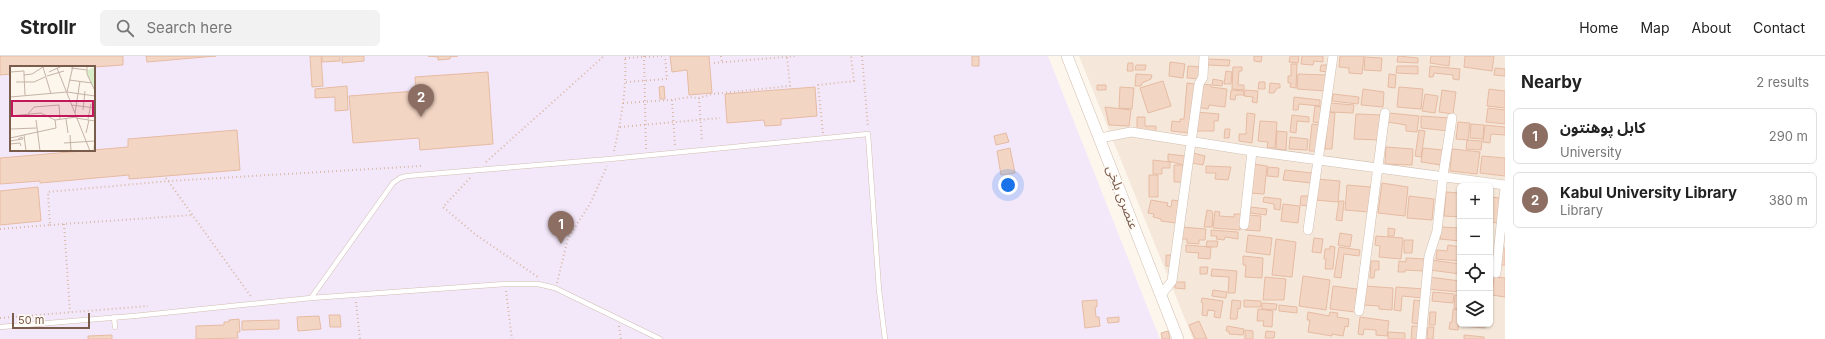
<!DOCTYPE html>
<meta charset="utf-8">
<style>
body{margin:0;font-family:Inter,"Noto Sans Arabic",sans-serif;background:#f2f2f2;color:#222}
.controls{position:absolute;right:12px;bottom:12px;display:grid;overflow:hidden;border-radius:6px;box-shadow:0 1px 3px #0004}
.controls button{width:36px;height:36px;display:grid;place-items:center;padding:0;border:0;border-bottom:1px solid #e0e0e0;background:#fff;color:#222;font:20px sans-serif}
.scale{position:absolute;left:12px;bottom:10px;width:78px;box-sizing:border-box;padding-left:4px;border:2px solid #7a5c4d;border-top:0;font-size:11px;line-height:14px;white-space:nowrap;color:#7a5c4d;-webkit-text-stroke:3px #fffaf3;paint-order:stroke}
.you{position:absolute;left:1008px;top:129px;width:14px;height:14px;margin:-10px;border:3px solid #fff;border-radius:50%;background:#1a73e8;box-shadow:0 0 0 6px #1a73e833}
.badge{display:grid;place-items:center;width:26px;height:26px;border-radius:50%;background:#e76f51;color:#fff;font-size:13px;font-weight:700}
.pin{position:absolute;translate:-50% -33px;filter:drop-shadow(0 1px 2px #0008)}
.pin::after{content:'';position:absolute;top:21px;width:14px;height:12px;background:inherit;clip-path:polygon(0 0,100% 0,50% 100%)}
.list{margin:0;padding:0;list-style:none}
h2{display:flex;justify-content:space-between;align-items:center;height:52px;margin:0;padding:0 16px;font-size:17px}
h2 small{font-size:13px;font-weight:400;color:#767676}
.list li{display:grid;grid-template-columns:26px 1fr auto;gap:12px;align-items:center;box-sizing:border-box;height:56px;margin:0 8px 8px;padding:0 8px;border:1px solid #e0e0e0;border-radius:6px}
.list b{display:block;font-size:15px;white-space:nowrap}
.list p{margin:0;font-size:13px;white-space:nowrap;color:#767676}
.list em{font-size:13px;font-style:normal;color:#767676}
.icon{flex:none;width:22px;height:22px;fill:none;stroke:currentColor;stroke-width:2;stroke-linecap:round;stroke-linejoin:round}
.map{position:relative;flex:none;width:1505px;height:283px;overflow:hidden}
header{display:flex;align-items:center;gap:24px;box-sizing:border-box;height:56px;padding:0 20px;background:#fff;border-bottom:1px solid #e0e0e0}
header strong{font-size:19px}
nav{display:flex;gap:22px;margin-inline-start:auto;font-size:14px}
.search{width:280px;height:36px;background:#f2f2f2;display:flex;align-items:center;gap:10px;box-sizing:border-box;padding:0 14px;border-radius:6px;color:#767676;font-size:15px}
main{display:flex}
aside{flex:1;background:#fff}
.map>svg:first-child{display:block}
.residential{fill:#f5e8da;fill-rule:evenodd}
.education{fill:#f3e8fa;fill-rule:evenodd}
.building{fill:#f3d5c3;stroke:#e6bba3}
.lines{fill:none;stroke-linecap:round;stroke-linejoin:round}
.service-casing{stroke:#d1beb0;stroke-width:5.5}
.minor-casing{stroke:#d1beb0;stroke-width:10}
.tertiary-casing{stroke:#d1beb0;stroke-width:12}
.path{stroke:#d9b8a5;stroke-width:2;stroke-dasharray:1 3;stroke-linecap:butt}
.service{stroke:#fff;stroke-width:4.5}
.minor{stroke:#fff;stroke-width:9}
.tertiary{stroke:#fff;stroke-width:11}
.labels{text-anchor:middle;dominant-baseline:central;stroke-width:3;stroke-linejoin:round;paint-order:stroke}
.street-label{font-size:13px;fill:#7a5c4d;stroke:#fffaf3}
.inset-road{fill:none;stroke:#c5b3a7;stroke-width:1}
.view{fill:#c2185b;fill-opacity:0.15;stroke:#c2185b;stroke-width:2}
.inset-edge{fill:none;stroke:#7a5c4d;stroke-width:2}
</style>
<header>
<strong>Strollr</strong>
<div class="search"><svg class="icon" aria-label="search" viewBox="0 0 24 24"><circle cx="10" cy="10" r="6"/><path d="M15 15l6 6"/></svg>Search here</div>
<nav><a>Home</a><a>Map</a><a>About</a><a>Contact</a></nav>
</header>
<main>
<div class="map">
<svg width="1505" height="283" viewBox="0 0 1505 283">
<rect width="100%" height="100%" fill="#fdf6ec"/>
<path class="residential" d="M1079,0H1505V283H1193ZM1460,130H1490V268H1460Z"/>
<path class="education" d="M0,0H1048L1160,283H0ZM11,11H94V94H11Z"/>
<path class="building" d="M0,0H123V9L94,11H11V18L0,19Z
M146,0H216L147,6Z
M310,0H321L323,30L312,31Z
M322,0H340V5L322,6Z
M342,0H364V5L342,7Z
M428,0H458L450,1V3L438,4V1Z
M670,0H709L712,37L689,39L687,14L672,16Z
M972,0H979V10H972Z
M1254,0H1262L1261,6L1254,5Z
M1290,0H1299L1298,7L1289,6Z
M1302,0H1323V6L1314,5L1313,9L1301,8Z
M1340,0H1364L1362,18L1349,17V12L1339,11Z
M1398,0L1418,2V7L1397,6Z
M1431,0H1450L1449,10L1430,7Z
M1465,0H1494L1492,15L1464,11Z
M1365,1L1382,2L1381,15L1364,14Z
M1207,3L1230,4L1229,10L1207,9Z
M1170,6L1185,8L1183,22L1169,20Z
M1128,7H1133V15H1127Z
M1291,8H1297L1296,32L1290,31L1291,27H1288V20H1291Z
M1136,9H1146L1145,14H1135Z
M1321,9H1327V16L1320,15Z
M1188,10L1201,11L1200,23L1187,22Z
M1397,10H1418V18L1396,17Z
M1430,10L1460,13L1459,24L1453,23V19L1434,17L1433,21H1429Z
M1233,11H1242V15H1239L1238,29H1244V34L1232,33Z
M1495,12L1505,13V20L1494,19Z
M1226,15L1232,16L1231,28H1224Z
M488,16L493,88L420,94L419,82L353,87L349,40L416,35L415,21Z
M1136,18L1152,19L1151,23L1142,27L1141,30H1135Z
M1298,18L1327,19L1326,35L1297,33Z
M1389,18L1396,19L1395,32L1388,31Z
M1213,23L1223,25L1222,30L1212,29Z
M1163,25L1171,50L1148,57L1140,32Z
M1259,26H1265V33H1258Z
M1187,27L1195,28L1190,77L1171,75L1172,65L1180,66V63H1184Z
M1270,27L1280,28V32H1277L1274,37H1269Z
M1201,28L1211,29V31L1227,33L1225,51L1209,49L1208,53L1197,51Z
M1097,29H1106V34H1097Z
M347,30L348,54L335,55V41L315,42V33Z
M664,30L665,43H660L659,31Z
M815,31L817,60L781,63V69L765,70L764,64L727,67L725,38Z
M1120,31L1134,32L1132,53L1119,52Z
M1399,31L1423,33L1421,53L1397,51Z
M1363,33L1384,36L1383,51L1361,49Z
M1489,33L1505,35V52L1487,50Z
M1231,34L1244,35V39H1236L1235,44L1230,43Z
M1245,34L1258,35L1257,47L1252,46L1253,41L1244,40Z
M1442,34L1456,36L1453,58L1439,56Z
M1333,38L1359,41L1358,48L1332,45Z
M1425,38L1438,40L1435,57L1422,55Z
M1294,41L1320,44V50L1299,48L1298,54H1293Z
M1330,47L1354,49L1353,57L1330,56Z
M1315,50L1322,51L1320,67L1313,66Z
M1105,51L1131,54L1129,70L1109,69Z
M1488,52L1505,54V68L1486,66Z
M1196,56L1219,58L1218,65H1214V75H1195Z
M1328,56L1335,57L1332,93H1325Z
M1247,57L1255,58L1252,87L1239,85V78H1246Z
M1389,57L1419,60L1417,76L1406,75V69L1388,66Z
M1356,58L1381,59L1379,84L1354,83Z
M1292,59L1309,61V66L1297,65L1296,77L1290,76Z
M1421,60L1450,62L1449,75L1421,72Z
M1137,61H1145V70H1156V76L1137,75Z
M1260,65L1277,66L1275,92H1267L1268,86L1258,85Z
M1458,66L1470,67L1468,84L1456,83Z
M1312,68L1319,69L1316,95H1309Z
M1471,68L1484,69L1483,83L1470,82Z
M1485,69L1505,71V79L1491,78L1490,87L1483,86Z
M1225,73H1230L1229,82H1224Z
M237,74L240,114L129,123V119L40,127V125L0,128V102L128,91V83Z
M1419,74L1425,75L1421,101L1415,100Z
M1277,75L1287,76L1286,94L1276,93Z
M1006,77L1009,86L996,89L994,80Z
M1290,81L1308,83L1307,94L1289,93Z
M1467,84L1482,85L1481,94L1466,93Z
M1386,91L1413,93L1412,109L1385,108Z
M1010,92L1015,117L1001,119L997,95Z
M1423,92L1443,94L1441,109L1421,106Z
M1452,93L1480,96L1477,118L1450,115Z
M1193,97L1205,100L1203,109L1192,107Z
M1168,98L1185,100L1184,109L1168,105Z
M1482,100L1505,102V120L1480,117Z
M1153,104L1170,106V112H1162V118H1153Z
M1253,108L1267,110L1264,138L1250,137Z
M1174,109H1183V126H1174Z
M1206,110L1231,111L1228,124L1215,123L1216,117H1206Z
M1268,111L1279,112L1278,121L1267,120Z
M1285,114L1312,117L1311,127L1283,124Z
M1149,119H1158V141H1149Z
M1317,123L1340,125L1338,146L1315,144Z
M1382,127L1408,131L1405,160L1378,157Z
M1347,129L1371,131L1369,156L1345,154Z
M38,131L41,165L0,169V135Z
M1446,136L1460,137V161L1444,160Z
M1301,140H1309L1308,150L1300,149Z
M1409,140L1434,143L1432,164L1407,162Z
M1264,141L1281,143L1280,154L1274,153V148L1263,146Z
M1490,141L1501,142L1499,167L1490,166Z
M1151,144L1168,147L1167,150L1171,151L1172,144L1180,145L1176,167L1161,165V163L1153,161L1154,158L1148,157Z
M1339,145H1344L1342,165L1336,164Z
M1283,148L1300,150L1298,167L1281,165Z
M1251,151L1267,153L1266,159L1250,157Z
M1207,154L1212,155L1213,158L1212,171H1204Z
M1215,155L1220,156L1219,160L1234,161V158H1241L1240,174L1213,172Z
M1247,159L1261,160L1260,175L1245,174Z
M1181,171L1206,173L1205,184H1199V188L1187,187V183H1180Z
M1441,171L1460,172V185L1440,183Z
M1388,172L1395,173L1394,180H1388Z
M1211,174L1238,176V183L1225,181L1224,184L1216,183L1217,180H1211Z
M1340,177L1352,179L1350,191L1338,189Z
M1248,179L1272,182L1270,199L1246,196Z
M1376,180L1403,182L1401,203L1379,201L1380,190L1375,189Z
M1314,182L1323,183L1321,197L1312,196Z
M1276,183L1296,186L1292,221L1272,219Z
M1404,184H1413L1412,197H1404Z
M1207,185H1218L1217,191H1206Z
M1186,189L1211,191L1210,203L1198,202L1199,197L1186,196Z
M1448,189L1460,191V205L1436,203L1437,194L1447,195Z
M1330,190L1335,191L1333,213H1325L1326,203H1324L1325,193H1330Z
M1339,191L1360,194L1359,200L1344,198L1341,222L1334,221Z
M1502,192H1505V209H1500Z
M1166,199H1171L1172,210H1166Z
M1243,200L1263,202L1262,222L1245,221L1246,209H1243Z
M1406,202L1425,203L1424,215L1405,214V216H1398L1399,205L1406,206Z
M1432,204L1460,208V218L1430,214Z
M1371,205H1379V214H1375L1374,222H1370Z
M1200,211H1208L1207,218H1200Z
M1212,213L1237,215L1235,237H1228L1229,221L1211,220Z
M1303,220L1330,224L1326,254L1299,250Z
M1265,221L1286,223L1284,244H1263Z
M1429,221L1460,225L1459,236L1427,233Z
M1494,221L1505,222V241L1492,239Z
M1175,226H1185V233L1175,232Z
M1333,230L1357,233L1355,256L1330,253Z
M1365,230L1393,232L1392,254L1379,253V250L1364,249Z
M1396,231L1425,233L1424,242L1402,240L1401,255L1394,254Z
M1213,234L1227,236L1226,242L1212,240Z
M1433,236L1454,238L1453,247L1432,245Z
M1455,239H1460V253L1454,252Z
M1202,242L1223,245L1220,262L1214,261L1215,255L1208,254L1207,260L1202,259L1203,247L1201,246Z
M1097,244V251H1095L1096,261H1099L1100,270L1085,272L1082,245Z
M1232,244L1241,245L1240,253L1238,252L1237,263H1230Z
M1244,244L1261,245V251H1244Z
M1414,244L1423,245L1422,268L1412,267Z
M1262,247L1277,248L1276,254L1262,253Z
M1279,249L1297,251V257L1279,255Z
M1258,253L1273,255L1272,271L1263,270L1264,265H1257Z
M1453,253L1460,254L1458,274L1449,273L1450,266H1452Z
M1308,256L1329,260L1330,256L1338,257L1337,261L1349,263L1348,271L1345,270L1343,280L1332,278V280L1308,276L1310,264H1307Z
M1430,256H1436L1435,269H1429Z
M329,259H340L341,271H330Z
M319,260L321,273L298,275L297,261Z
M1119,261V266L1108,267L1107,262Z
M1360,261L1389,265L1387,280L1376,279V274L1364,273L1363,279L1358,278Z
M239,263L240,276H237L238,282L196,283V270L224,269V266H229V264Z
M279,264V273L242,274V265Z
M1199,265L1207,283H1195L1189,269Z
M1461,268H1485V272L1461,270Z
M1227,270L1244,273L1243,279L1229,278V275H1226Z
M1412,270H1420L1419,283H1411Z
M1428,271H1434L1433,283H1427Z
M1245,274L1253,275V283H1245Z
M1168,275L1170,283H1162L1161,277Z
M1266,275L1275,276L1274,282H1265Z
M1388,276L1405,277V283H1388Z
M112,279V283H88V280Z
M1464,279L1484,281V283H1464Z"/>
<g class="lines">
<defs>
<path id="service" d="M311,242L393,127L400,122L407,120L610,103L868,78L879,234L885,283
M114,261L115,271
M0,271L134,260L311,242L505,228H538L555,232L660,283"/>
<path id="minor" d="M1100,82L1131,76L1252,95L1505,129
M1244,169L1252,95
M1308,174L1333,0
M1496,217L1505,132
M1161,239L1172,225L1199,28L1203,21L1204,0
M1359,255L1385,57
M1421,283L1429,200L1437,175L1443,119L1452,62"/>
<path id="tertiary" d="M1067,0L1178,283"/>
</defs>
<use href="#service" class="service-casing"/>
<use href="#minor" class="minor-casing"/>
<use href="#tertiary" class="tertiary-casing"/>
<path class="path" d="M644,0L646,93
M721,0L722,6
M862,0L868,71
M625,2L662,0
M714,7L796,0
M626,26L667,23L665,0
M699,42L702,86
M672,44L675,90
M623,47L672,44L689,41L699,42L712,38L790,30L787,0
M620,71L720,62
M823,77L818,29L854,25L851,0
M614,95C621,64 627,32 625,0
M486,106L604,0
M166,122L252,242
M470,122L443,151L476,179L538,221
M64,168L70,256
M50,169L192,159
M0,173L50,169L48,136L169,125L421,110
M557,227L568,182L590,148L607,110
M506,235L512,283
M356,246L360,283
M0,262L148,250
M619,270L621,283"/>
<use href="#service" class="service"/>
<use href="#minor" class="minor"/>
<use href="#tertiary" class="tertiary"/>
</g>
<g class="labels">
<g class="street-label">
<text transform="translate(1123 141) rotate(69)">عنصری بلخی</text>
</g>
</g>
<g transform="translate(10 10)">
<rect width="85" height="85" fill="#fdf6ec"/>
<path d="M85,1V25L76,5Z" fill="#d8ecc9"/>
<path class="inset-road" d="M77,0V8L85,25M33,1L41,28M47,2L80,85M61,2L77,4M0,6L14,5V9L22,8L33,1M39,6L52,0M14,9L15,29M37,10L54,5M59,14L82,17M6,16H24L35,11M57,26L63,0M0,31L57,26L85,30M61,39L85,42M73,44L75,25M65,47L70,15M18,48L24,41L49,39L50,53M0,50L31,47L45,54L66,51M66,52L85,55M56,53L58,67M78,53L81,38M26,54L30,85M0,63L27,62M76,67L79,54M14,69L16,85M60,69L61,85M0,72L46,62L45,54M0,75L13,73L12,71L8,73M54,77L85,75M0,78L10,77L11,80M84,85L85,69"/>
<path class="view" d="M2,35H83V50H2Z"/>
<rect width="85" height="85" class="inset-edge"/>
</g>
</svg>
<div class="controls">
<button>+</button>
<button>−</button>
<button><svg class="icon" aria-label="locate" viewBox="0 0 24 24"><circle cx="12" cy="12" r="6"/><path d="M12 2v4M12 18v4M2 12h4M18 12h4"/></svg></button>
<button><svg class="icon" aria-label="layers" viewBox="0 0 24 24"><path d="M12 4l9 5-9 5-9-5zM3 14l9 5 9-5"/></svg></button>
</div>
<div class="scale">50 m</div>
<div class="you"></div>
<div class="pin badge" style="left:561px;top:188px;background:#8d6e63">1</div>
<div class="pin badge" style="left:421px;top:61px;background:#8d6e63">2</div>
</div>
<aside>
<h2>Nearby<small>2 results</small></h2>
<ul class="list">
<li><span class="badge" style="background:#8d6e63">1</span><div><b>کابل پوهنتون</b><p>University</p></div><em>290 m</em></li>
<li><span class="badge" style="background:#8d6e63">2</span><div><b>Kabul University Library</b><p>Library</p></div><em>380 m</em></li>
</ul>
</aside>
</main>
